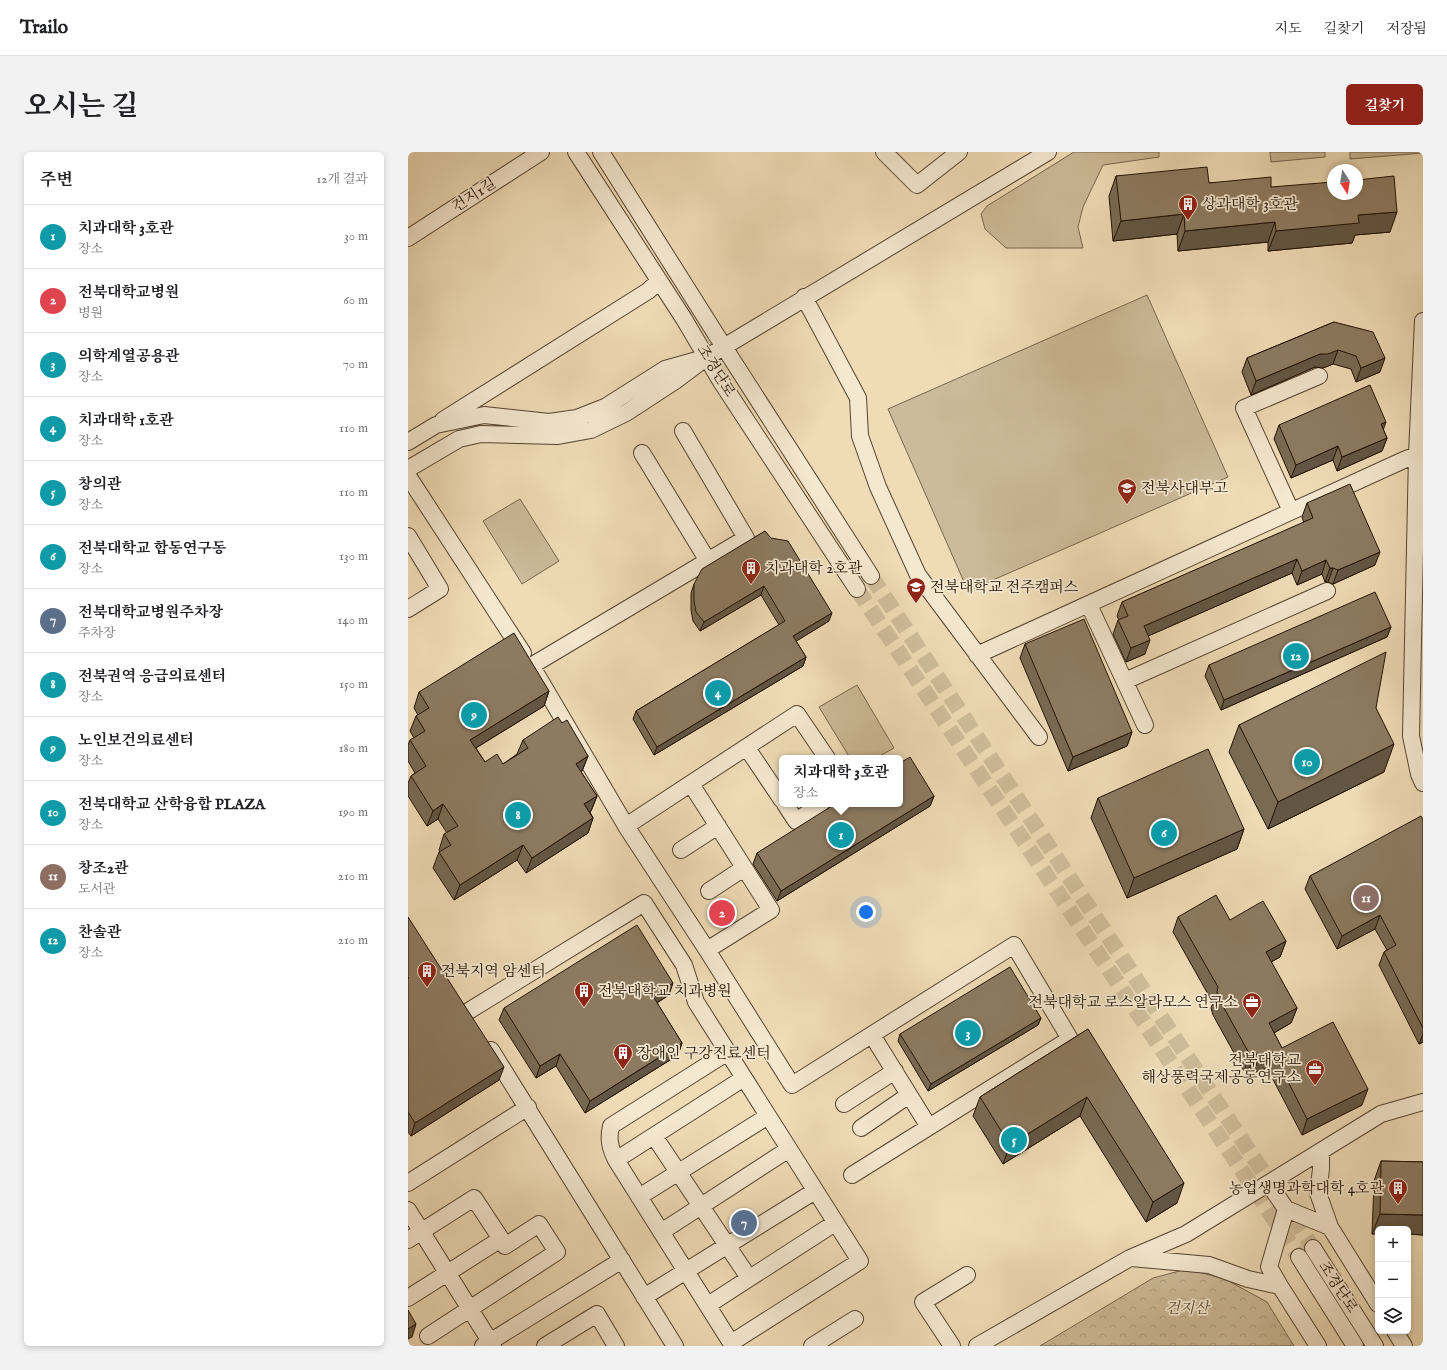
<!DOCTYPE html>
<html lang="ko">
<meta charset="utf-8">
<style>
body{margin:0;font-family:"IM FELL English","Noto Serif KR",serif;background:#f2f2f2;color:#202124}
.controls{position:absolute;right:12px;bottom:12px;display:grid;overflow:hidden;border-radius:6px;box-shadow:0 2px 6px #0003}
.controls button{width:36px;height:36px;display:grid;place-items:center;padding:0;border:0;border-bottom:1px solid #e0e0e0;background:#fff;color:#202124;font:20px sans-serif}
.compass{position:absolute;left:919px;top:12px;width:36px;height:36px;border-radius:50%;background:#fff;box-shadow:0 2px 6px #0003;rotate:168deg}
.you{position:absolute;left:458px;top:760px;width:14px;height:14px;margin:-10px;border:3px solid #fff;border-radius:50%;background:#1a73e8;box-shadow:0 0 0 6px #1a73e833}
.badge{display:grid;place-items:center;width:26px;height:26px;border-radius:50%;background:#8f2418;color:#fff;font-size:13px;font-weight:700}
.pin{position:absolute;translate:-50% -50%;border:2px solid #fff;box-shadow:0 1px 4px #0006}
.popup{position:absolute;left:371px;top:603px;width:124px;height:52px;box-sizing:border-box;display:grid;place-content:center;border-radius:6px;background:#fff;filter:drop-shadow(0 1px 3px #0005);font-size:13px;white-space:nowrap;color:#757577}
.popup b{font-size:15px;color:#202124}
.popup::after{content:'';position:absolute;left:50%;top:100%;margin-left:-8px;border:8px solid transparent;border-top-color:#fff}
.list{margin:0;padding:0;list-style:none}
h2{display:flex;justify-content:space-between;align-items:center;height:52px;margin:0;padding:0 16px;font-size:17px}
h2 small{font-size:13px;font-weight:400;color:#757577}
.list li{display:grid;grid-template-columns:26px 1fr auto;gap:12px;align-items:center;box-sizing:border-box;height:64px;padding:0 16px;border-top:1px solid #e0e0e0}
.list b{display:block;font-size:15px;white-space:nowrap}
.list p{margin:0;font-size:13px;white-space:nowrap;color:#757577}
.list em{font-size:13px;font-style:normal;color:#757577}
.icon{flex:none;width:22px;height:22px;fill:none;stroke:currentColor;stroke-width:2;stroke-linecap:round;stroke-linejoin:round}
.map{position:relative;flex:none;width:1015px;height:1194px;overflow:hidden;border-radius:6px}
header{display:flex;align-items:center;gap:24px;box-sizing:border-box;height:56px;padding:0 20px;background:#fff;border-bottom:1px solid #e0e0e0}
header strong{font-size:19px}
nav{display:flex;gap:22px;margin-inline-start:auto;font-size:14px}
.intro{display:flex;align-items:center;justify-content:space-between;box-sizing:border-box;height:96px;padding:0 24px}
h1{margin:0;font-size:28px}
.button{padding:10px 18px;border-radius:6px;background:#8f2418;color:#fff;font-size:14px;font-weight:700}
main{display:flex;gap:24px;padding:0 24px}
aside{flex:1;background:#fff;border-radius:6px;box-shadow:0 2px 6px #0003}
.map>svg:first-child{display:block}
.forest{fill:url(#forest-crowns);stroke:#77664e}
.park{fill:#ccba98;stroke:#77664e}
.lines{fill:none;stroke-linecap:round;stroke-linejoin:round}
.minor-tunnel{stroke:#d0be9c;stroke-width:16;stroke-dasharray:16 8;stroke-linecap:butt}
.minor-casing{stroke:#554430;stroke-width:18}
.minor{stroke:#f5e8d0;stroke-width:16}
.wall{fill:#796a53;stroke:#221203}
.shaded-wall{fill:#635644;stroke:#221203}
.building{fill:#8d7b61;stroke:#221203}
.labels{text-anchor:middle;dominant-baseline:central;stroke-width:3.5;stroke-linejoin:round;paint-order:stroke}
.street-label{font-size:15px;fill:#221203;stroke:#f5e8d0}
.poi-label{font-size:15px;fill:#221203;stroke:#f5e8d0;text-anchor:start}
.park-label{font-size:15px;font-style:italic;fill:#5e4d37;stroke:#f5e8d0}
</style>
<header>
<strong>Trailo</strong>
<nav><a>지도</a><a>길찾기</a><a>저장됨</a></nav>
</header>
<div class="intro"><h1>오시는 길</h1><a class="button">길찾기</a></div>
<main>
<aside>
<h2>주변<small>12개 결과</small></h2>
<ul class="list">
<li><span class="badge" style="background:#0f9aa8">1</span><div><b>치과대학 3호관</b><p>장소</p></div><em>30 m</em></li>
<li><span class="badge" style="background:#e0444e">2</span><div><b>전북대학교병원</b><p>병원</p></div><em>60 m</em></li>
<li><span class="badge" style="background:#0f9aa8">3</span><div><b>의학계열공용관</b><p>장소</p></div><em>70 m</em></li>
<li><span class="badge" style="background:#0f9aa8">4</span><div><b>치과대학 1호관</b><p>장소</p></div><em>110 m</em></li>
<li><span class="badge" style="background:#0f9aa8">5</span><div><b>창의관</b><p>장소</p></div><em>110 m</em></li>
<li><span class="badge" style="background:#0f9aa8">6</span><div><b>전북대학교 합동연구동</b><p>장소</p></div><em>130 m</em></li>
<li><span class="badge" style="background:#5c6f8a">7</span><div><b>전북대학교병원주차장</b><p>주차장</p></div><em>140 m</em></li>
<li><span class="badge" style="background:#0f9aa8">8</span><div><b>전북권역 응급의료센터</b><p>장소</p></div><em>150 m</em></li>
<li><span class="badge" style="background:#0f9aa8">9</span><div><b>노인보건의료센터</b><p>장소</p></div><em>180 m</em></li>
<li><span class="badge" style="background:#0f9aa8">10</span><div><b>전북대학교 산학융합 PLAZA</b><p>장소</p></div><em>190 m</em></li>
<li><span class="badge" style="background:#8d6e63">11</span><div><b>창조2관</b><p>도서관</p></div><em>210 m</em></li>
<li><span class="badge" style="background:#0f9aa8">12</span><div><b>찬솔관</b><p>장소</p></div><em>210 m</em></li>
</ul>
</aside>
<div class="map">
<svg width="1015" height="1194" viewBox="0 0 1015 1194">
<defs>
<pattern id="forest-crowns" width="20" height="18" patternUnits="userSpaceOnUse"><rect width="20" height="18" fill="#ccba98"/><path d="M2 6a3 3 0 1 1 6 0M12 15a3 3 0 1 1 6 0" fill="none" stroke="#af9f81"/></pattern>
</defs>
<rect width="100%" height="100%" fill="#efdcb7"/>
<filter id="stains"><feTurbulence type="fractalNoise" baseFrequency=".005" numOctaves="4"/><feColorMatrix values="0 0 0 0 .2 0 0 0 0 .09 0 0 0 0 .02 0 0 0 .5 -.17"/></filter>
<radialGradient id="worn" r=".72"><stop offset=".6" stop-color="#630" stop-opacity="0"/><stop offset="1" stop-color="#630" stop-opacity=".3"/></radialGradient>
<path class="forest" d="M779,1117L817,1127L859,1150L886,1194H632L745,1126Z"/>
<path class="park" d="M666,0H751V5L695,13L675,55L670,75L675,96H598L577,77L573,62L579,54Z
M862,0H917V5L863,10Z
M942,0H1015V1L942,7Z
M739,143L820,325L560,439L480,257Z
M112,347L151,409L114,432L75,369Z
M449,533L486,596L468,606H442L411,555Z"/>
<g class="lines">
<path class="minor-tunnel" d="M463,424L905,1096
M449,437L891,1105"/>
<defs>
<path id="minor" d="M168,0L276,167L312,228L449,437
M193,0L316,195L463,424
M476,0L509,33L551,0
M0,86L133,0
M396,145L450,246L452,284L470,335L510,423L631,585
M1015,169L1009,302L1003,584L1011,622L1015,631
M35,268L240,139L251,129
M0,290L28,273L76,263L141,270L169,266L197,255L257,217L289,208
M234,301L300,409
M0,317L51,287L73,282L150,284L183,278L218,261L267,229L299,205L640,0
M0,324L115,501
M883,359L836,256L911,224
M0,384L32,437L0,457
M681,453L737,573
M569,503L998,307L1015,301
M123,514L338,386L275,279
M129,523L218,674L299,798L384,933L606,793L662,887L444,1023
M717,529L919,439
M339,596L374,648
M283,632L363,758L299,798
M377,652L388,669L413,652
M218,674L389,562L419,606
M273,698L310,674
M301,739L336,716
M59,860L236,751L276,813L288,850L452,1109L323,1191
M464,883L521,975
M83,898L267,1194
M436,952L487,919
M453,976L501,943
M246,984L341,1126
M913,999V1017L910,1041L922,1075L970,1152
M208,1008C202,996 200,987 203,974L320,900
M0,1031L120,955
M861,1032L878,1057
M231,1045L360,964
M878,1057L861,1115L872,1134L910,1194
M878,1057L922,1075
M0,1058L85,1194
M253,1080L381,997
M0,1088L66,1046L93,1087L0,1146
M905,1096L967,1194
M891,1105L947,1194
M723,1106L801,1113L840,1127L872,1134
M236,1145L407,1039
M300,1153L427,1071
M987,1179L996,1194
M20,1184L149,1100L131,1072L97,1094L93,1087
M75,1194L214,1108
M137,1194L189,1162L208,1194
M325,1194L208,1008L336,926
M404,1194L447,1167
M544,1194L515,1150L559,1123
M569,1194L722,1106L778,1082L973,962L1015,950"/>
</defs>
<use href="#minor" class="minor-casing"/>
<use href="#minor" class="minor"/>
</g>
<path class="wall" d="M708,24L863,35L982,80L947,83L944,91L860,99V90L770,99L769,82L705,89L701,44Z
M926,170L972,220L948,230L943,217L925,212L915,216L907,215L843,243L834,220L839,206Z
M871,273L975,277L979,286L974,299L929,319L925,308L883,326L866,287Z
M899,351L967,413L925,432L920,430H917L914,422L889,433L884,421L740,484L737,502L718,510L705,482L710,468H711L709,464L714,450L896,371L894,365Z
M357,379L421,469L388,489L398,505L395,514L246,603L225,567L228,559L371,473L353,443L292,479L285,469L283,458V441L286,432Z
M983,475L979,485L813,558L797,524L801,513Z
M617,492L724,580L719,594L660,619L612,506Z
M141,539L136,554L68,596L77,610L95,612L109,602L115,588L154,571L180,604L174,619L173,620L189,644L183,659L182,660L185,666L180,681L118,721L109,708L46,748L25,716L31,700H32L31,698L36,682L39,681L30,667L19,674L0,644V631L3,624L7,621L0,609V593L2,588L6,586L2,579L8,564L10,563L6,556L11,540Z
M968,556L976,620L860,677L821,600L831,573Z
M526,644L522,654L369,749L345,712L349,701Z
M690,646L836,677L829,697L719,746L683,666Z
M1015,668V890L1011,892L971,813L976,800L979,798L967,777L929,797L897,737L902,724Z
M0,765L91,928L3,984L0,980Z
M770,765L822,768L878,789L872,805L863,810L889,856L883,871L866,881L874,896L954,953L894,983L859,916L845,921L842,915L836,919L805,863L803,856L805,851L765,780Z
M261,843L249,851L274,891L270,903L177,961L148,914L128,926L91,868L96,856Z
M633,866L630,873L520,939L490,889L492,882Z
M680,877L769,1051L738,1070L672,964L595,1012L565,964L572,945Z
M973,1009L1015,1010V1083L1000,1082V1077L964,1082L966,1029Z"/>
<path class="shaded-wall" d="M989,60L982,80L947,83L944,91L860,99L868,79L950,63Z
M776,62L769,82L705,89L713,69Z
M867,70L860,90L770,99L777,79Z
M930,198L925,212L915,216L907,215L843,243L848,229L912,202Z
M977,206L972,220L948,230L953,216Z
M978,270L973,284V272Z
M979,286L974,299L929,319L934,305Z
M930,294L925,308L883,326L888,313Z
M972,400L967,413L925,432L930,418Z
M889,407L884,421L731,488L736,474Z
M918,408L914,422L889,433L894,419Z
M922,416H925L920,430H917Z
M356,434L353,443L292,479L296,470Z
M424,461L421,469L382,493L385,484Z
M983,475L979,485L813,558L816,548Z
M742,488L737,502L718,510L723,496Z
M398,505L395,514L246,603L249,595Z
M141,539L136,554L56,603L62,588Z
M724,580L719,594L660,619L665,605Z
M986,592L976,620L860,677L870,650Z
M180,604L174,619L162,627L168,612Z
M189,644L183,659L171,667L176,652Z
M526,644L522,654L369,749L373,739Z
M35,652L30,667L19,674L25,659Z
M185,666L180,681L118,721L124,706Z
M836,677L829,697L719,746L726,726Z
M115,693L109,708L46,748L52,733Z
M972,763L967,777L929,797L934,784Z
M878,789L872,805L852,816L858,800Z
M265,831L261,843L240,856L245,844Z
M889,856L883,871L855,887L861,871Z
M633,866L630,873L520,939L523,932Z
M1015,882V890L1011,892Z
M274,891L270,903L177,961L182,949Z
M847,900L842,915L836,919L842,903Z
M865,900L859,916L845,921L851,906Z
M152,902L148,914L128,926L132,914Z
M96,915L91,928L3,984L7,971Z
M960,937L954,953L894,983L899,967Z
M679,945L672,964L595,1012L602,993Z
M776,1031L769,1051L738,1070L745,1050Z
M972,1062L1015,1063V1083L1000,1082V1077H970V1082H964Z
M8,1172L4,1185L0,1187V1177Z"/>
<path class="building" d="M799,15L801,31L863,25V35L925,30V42H949V28L986,24L989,60L950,63L951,71L868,79L867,70L777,79L776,62L713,69L708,24Z
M926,170L965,180L977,206L953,216L948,204L930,198L920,202H912L848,229L839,206Z
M962,233L978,270L973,272L979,286L934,305L930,294L888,313L871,273Z
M942,332L972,400L930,418L925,416H922L918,408L894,419L889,407L736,474L742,488L723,496L710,468L720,464L714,450L905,366L899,351Z
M357,379L363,386L380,389L424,461L385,484L398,505L249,595L228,559L377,469L356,434L296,470L288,460L286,449V432L294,417Z
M967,440L983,475L816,548L801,513Z
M676,467L724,580L665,605L617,492Z
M106,481L141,539L62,588L77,610L89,602L95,612L120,596L115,588L150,565L154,571L159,568L180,604L168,612L189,644L176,652L185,666L124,706L115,693L52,733L31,700L43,693L36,682L50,674L35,652L25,659L3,624L18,614L2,588L17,579L8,564L21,556L11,540Z
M978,500L968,556L986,592L870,650L831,573Z
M800,597L836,677L726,726L690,646Z
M502,605L526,644L373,739L349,701L427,652H492V611Z
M1013,664L1015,668V876L976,800L988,793L972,763L934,784L902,724Z
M808,743L822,768L855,749L878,789L858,800L889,856L861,871L874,896L925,870L960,937L899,967L865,900L851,906L847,900L842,903L811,847L809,840L810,835L770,765Z
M0,765L96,915L7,971L0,960V826H1L0,825Z
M229,773L265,831L245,844L274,891L182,949L152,902L132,914L96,856Z
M602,815L633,866L523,932L492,882Z
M680,877L776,1031L745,1050L679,945L602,993L572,945Z
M973,1009L1015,1010V1063L972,1062Z
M0,1158L8,1172L0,1177Z"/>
<defs>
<symbol id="building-pin" viewBox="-11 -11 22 30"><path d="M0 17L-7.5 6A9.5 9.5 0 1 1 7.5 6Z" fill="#8f2418" stroke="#f5e8d0"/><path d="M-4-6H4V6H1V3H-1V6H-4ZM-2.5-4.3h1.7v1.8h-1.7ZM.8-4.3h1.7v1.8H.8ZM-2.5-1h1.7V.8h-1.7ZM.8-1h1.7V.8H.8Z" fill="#fff"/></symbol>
<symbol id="school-pin" viewBox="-11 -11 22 30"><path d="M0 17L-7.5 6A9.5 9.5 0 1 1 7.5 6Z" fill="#8f2418" stroke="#f5e8d0"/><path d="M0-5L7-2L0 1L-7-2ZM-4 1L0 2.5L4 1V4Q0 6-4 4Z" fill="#fff"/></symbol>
<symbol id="university-pin" viewBox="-11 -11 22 30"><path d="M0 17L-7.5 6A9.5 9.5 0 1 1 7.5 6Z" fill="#8f2418" stroke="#f5e8d0"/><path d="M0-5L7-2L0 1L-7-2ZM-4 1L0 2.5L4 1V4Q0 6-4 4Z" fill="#fff"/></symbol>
<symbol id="office-pin" viewBox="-11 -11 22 30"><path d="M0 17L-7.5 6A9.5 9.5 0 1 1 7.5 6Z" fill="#8f2418" stroke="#f5e8d0"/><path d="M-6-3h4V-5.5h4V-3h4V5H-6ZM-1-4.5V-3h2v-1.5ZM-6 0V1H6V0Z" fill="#fff"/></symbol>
</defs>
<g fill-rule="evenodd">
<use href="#building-pin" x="769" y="41" width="22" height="30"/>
<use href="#school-pin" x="708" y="325" width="22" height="30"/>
<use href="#building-pin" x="332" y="405" width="22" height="30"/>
<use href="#university-pin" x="497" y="424" width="22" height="30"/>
<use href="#building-pin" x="8" y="808" width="22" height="30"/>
<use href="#building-pin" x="165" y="828" width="22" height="30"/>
<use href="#office-pin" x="833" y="839" width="22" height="30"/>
<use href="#building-pin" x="204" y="890" width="22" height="30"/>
<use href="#office-pin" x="896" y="906" width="22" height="30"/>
<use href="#building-pin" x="979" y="1025" width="22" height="30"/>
</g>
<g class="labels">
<g class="street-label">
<text transform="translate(66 43) rotate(-33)">건지1길</text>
<text transform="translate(308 219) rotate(58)">조경단로</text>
<text transform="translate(930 1135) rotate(57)">조경단로</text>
</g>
<g class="poi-label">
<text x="794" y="52">상과대학 3호관</text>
<text x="733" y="336">전북사대부고</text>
<text x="357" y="416">치과대학 2호관</text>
<text x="522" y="435">전북대학교 전주캠퍼스</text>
<text x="33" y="819">전북지역 암센터</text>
<text x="190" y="839">전북대학교 치과병원</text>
<text x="830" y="850" text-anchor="end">전북대학교 로스알라모스 연구소</text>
<text x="229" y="901">장애인 구강진료센터</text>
<text x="893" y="908" text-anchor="end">전북대학교<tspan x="893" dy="17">해상풍력국제공동연구소</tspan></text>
<text x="976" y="1036" text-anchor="end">농업생명과학대학 4호관</text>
</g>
<g class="park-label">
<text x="779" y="1156">건지산</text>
</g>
</g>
<rect width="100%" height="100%" filter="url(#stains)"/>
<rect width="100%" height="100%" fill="url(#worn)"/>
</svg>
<div class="controls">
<button>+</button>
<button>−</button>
<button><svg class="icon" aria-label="layers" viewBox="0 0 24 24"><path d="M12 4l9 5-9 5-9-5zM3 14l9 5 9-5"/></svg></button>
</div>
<svg class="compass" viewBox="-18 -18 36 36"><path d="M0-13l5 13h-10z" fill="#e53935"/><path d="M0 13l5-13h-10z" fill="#757577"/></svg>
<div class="you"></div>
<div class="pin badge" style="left:433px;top:683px;background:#0f9aa8">1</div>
<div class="popup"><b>치과대학 3호관</b>장소</div>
<div class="pin badge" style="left:314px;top:761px;background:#e0444e">2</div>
<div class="pin badge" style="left:560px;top:881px;background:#0f9aa8">3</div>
<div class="pin badge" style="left:310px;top:541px;background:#0f9aa8">4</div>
<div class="pin badge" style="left:606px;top:988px;background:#0f9aa8">5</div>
<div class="pin badge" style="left:756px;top:681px;background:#0f9aa8">6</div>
<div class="pin badge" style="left:336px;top:1071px;background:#5c6f8a">7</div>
<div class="pin badge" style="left:110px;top:663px;background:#0f9aa8">8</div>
<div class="pin badge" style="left:66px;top:563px;background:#0f9aa8">9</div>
<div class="pin badge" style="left:899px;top:610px;background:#0f9aa8">10</div>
<div class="pin badge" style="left:958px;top:746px;background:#8d6e63">11</div>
<div class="pin badge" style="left:888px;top:504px;background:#0f9aa8">12</div>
</div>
</main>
